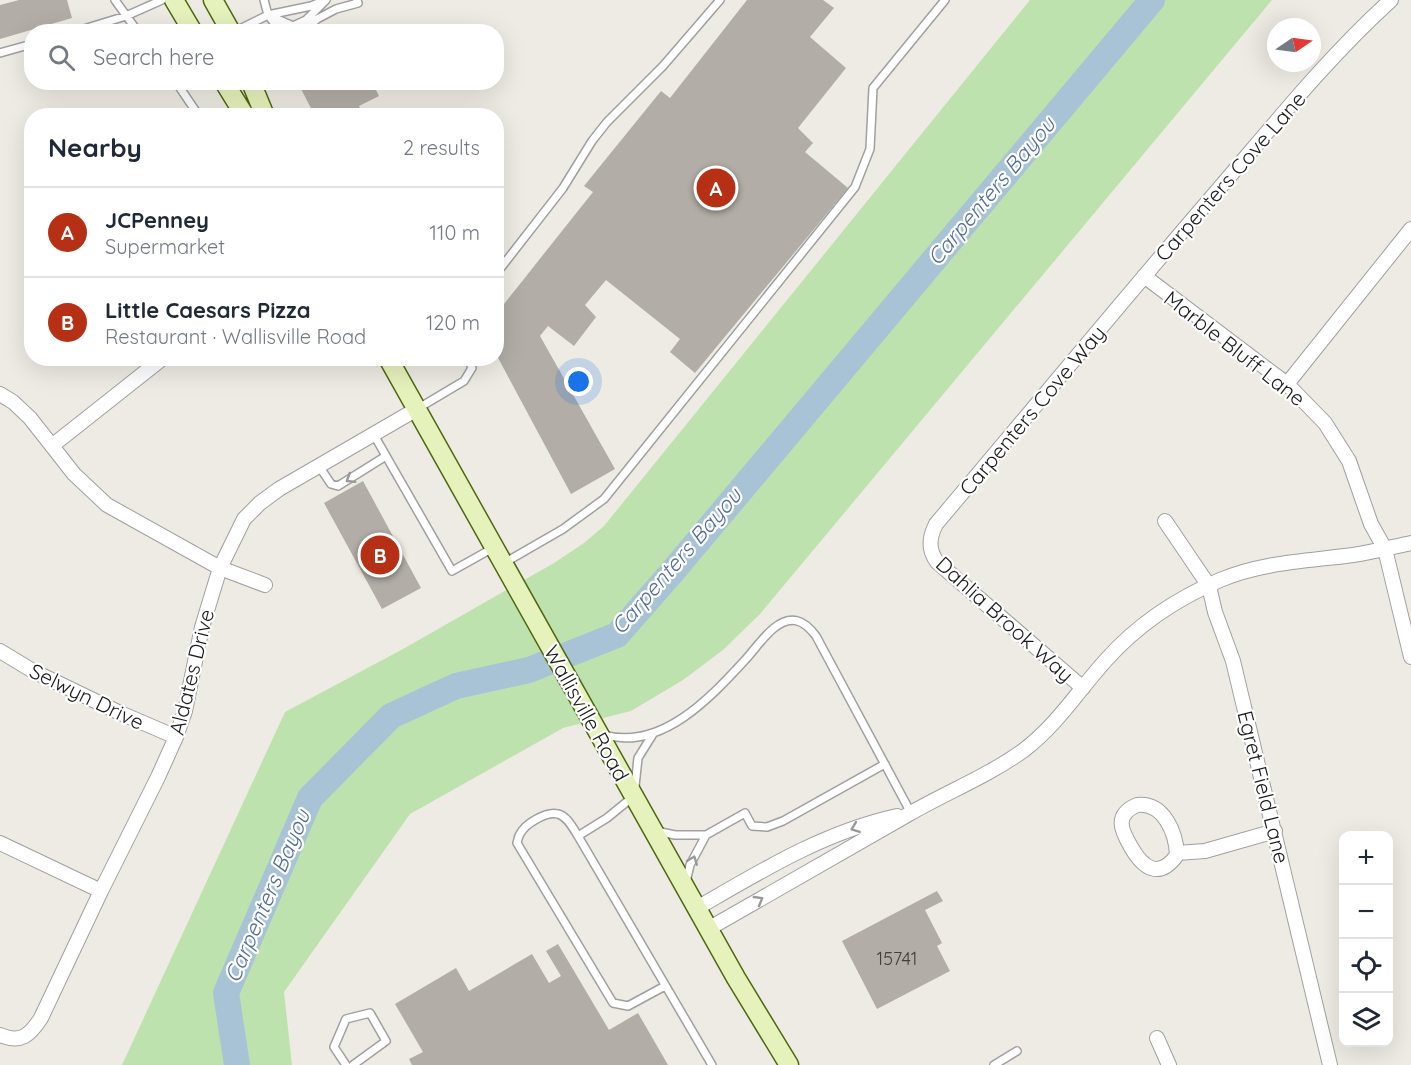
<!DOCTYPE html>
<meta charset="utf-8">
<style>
body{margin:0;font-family:Quicksand,sans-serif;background:#f2f2f3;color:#1f2937}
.controls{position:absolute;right:18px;bottom:18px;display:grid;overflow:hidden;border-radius:12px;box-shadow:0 6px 24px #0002}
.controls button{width:54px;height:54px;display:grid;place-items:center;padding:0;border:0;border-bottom:2px solid #e0e1e3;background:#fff;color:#1f2937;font:30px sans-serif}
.compass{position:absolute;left:1267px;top:18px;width:54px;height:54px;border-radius:50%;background:#fff;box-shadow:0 6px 24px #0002;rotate:77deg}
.you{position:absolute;left:579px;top:382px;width:21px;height:21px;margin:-15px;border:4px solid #fff;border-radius:50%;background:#1a73e8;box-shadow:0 0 0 9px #1a73e833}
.badge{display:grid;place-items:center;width:39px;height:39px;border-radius:50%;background:#b53014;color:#fff;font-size:20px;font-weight:700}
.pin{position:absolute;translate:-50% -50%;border:3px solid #fff;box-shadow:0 2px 6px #0006}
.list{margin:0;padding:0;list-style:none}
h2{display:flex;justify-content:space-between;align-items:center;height:78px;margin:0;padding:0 24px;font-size:26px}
h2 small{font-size:20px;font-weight:400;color:#747a83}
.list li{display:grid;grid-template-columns:39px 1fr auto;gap:18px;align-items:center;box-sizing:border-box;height:90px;padding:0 24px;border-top:2px solid #e0e1e3}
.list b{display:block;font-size:22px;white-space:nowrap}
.list p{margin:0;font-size:20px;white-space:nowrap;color:#747a83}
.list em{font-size:20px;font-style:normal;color:#747a83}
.icon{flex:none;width:33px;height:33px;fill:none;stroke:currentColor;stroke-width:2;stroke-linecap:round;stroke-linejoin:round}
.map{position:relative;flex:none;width:1411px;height:1065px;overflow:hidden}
.search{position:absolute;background:#fff;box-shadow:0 6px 24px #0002;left:24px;top:24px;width:480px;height:66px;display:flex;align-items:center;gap:15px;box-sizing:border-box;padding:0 21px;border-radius:24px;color:#747a83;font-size:22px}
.panel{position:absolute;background:#fff;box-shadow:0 6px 24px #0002;left:24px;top:108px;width:480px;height:258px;border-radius:24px}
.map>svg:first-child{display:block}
.grass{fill:#bee2ae}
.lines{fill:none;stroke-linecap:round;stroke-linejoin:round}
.river{stroke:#a8c3d6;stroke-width:26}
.building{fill:#b2ada6}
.service-casing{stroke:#a0a0a0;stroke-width:10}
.minor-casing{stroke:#a0a0a0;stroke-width:16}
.secondary-casing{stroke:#4e6710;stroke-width:21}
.service{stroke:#fff;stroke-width:7}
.minor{stroke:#fff;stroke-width:14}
.secondary{stroke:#e6f2bc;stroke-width:18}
.oneway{stroke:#999}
.labels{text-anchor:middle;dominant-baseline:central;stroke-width:4.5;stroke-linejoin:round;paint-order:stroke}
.number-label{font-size:18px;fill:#42403e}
.street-label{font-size:21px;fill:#1c1c1c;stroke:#fff}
.water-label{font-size:22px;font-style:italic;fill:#536da2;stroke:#fff}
</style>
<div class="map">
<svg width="1411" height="1065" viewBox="0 0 1411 1065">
<rect width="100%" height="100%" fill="#edebe3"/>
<path class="grass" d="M1030,0H1272L760,614L723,650L683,680L631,711L563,728L410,814L284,992L292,1065H122L285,712L403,649L554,563L584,543L604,526Z"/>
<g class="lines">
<path class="river" d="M237,1065L226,993L310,798L391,716L456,686L529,670L617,635L673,571L1152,0"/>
</g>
<path class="building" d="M19,0H67L72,18L0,39V5Z
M747,0H823L834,8L810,37L846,68L798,128L813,143L805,152L848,188L695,373L670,352L680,339L606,280L585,305L596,317L574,346L548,326L540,336L615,469L571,494L496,354V314L593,192L584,186L661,91L670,98Z
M303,82H372L379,96L359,106L364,116H315L299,85Z
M363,481L421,588L382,609L324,503Z
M937,891L943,901L925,910L942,943L937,946L950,971L877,1009L842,941Z
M558,944L609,1030L638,1013L668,1065H412L409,1059L423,1052L395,1004L456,968L469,991L532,954L549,983L561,976L546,951Z"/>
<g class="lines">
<defs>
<path id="service" d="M115,0L138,32
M268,15L293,26L306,20L326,0
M268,15L311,6L323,1
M271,19L282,32
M74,32L126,16L162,0
M234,32L268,15L264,0
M302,32L317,19L336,9L358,3L357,0
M0,53L32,44
M176,82L199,116
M496,274L563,188L592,141L607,122L663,66L720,0
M417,409L464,381L472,368L468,358
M374,435L452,571L493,548
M319,466L331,484L338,486L386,456
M504,563L563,529L604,499L855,187L870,149L873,88L945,0
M653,734L638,758L634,796L607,818L578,836L712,1065
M604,735C662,751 711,697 746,659C755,649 763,637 774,628C791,614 804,620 816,636L911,813
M656,831L675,835H706L745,813L752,826L767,827L783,821L885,764
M578,836C573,828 567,816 558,814C546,811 525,824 520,834C518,837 518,840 517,843L613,1003L628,1006L665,986
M686,882L690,865L706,835
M346,1065L334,1047L346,1019L370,1013L386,1041L353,1065
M994,1065L1017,1051"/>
<path id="minor" d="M1144,276L1287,384L1325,423L1349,461L1371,524L1385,549L1411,657
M1287,384L1411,229
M0,394L13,402L30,418L74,474L107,505L220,568L265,585
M53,445L163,358
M1165,521L1209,586L1215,612L1233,661L1330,1065
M0,651L33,671L118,712L176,737
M1083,688L937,562C928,549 929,538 936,524C1030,413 1122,301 1217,191C1273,126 1327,58 1391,0
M1137,805C1164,802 1176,833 1177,855C1159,880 1143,868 1131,847C1121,830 1114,815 1137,805Z
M0,843L101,891
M1177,853L1205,851L1275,831
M697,908C761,871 824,832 897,816
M708,929C775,890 842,852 909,814C947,792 988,776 1024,750C1057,725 1078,691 1106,660C1138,624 1176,599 1220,580C1262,562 1309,561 1353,555C1373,552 1392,547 1411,543
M0,1035C21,1044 30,1035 41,1018L101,891L158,777L176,737L185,711L202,627L220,568L244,519L260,503L279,489L417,409
M1157,1038L1169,1065"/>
<path id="secondary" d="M174,0L193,32
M213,0L231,32
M224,82L245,116
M251,82L265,116
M388,358L736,978L789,1065"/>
</defs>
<use href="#service" class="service-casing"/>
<use href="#minor" class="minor-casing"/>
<use href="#secondary" class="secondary-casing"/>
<use href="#service" class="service"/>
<use href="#minor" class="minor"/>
<use href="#secondary" class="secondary"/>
</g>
<defs><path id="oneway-chevron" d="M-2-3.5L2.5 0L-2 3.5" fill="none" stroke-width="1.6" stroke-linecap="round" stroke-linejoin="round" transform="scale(1.5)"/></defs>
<g class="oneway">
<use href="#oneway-chevron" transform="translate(350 479) rotate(148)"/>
<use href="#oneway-chevron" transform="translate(855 828) rotate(159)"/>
<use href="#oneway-chevron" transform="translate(693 860) rotate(-69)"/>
<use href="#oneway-chevron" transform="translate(759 900) rotate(-30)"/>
</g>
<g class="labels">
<g class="number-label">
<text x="897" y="958">15741</text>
</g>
<g class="street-label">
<text transform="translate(1230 176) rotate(-49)">Carpenters Cove Lane</text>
<text transform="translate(1235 348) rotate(38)">Marble Bluff Lane</text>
<text transform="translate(1032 410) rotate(-50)">Carpenters Cove Way</text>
<text transform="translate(1005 619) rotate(42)">Dahlia Brook Way</text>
<text transform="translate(191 672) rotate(-76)">Aldates Drive</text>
<text transform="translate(87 696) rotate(26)">Selwyn Drive</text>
<text transform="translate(587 713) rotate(61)">Wallisville Road</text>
<text transform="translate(1264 787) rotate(76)">Egret Field Lane</text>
</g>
<g class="water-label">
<text transform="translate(991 191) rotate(-50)">Carpenters Bayou</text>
<text transform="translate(676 561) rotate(-49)">Carpenters Bayou</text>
<text transform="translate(267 896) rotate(-67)">Carpenters Bayou</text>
</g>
</g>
</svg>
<div class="controls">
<button>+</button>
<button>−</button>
<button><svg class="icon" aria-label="locate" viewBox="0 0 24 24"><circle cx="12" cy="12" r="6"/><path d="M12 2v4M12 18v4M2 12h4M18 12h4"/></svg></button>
<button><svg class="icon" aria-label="layers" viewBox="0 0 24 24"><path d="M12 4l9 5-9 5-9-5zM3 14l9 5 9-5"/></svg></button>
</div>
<svg class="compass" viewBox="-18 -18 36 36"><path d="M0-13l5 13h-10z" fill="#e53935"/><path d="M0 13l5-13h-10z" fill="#747a83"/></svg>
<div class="you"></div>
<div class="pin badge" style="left:716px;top:188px">A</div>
<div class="pin badge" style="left:380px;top:555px">B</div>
<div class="search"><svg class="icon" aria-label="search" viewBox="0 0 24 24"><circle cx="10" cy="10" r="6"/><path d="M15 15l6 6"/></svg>Search here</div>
<section class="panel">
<h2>Nearby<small>2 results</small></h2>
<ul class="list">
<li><span class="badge">A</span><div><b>JCPenney</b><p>Supermarket</p></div><em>110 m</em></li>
<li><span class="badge">B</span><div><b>Little Caesars Pizza</b><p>Restaurant · Wallisville Road</p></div><em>120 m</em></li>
</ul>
</section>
</div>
